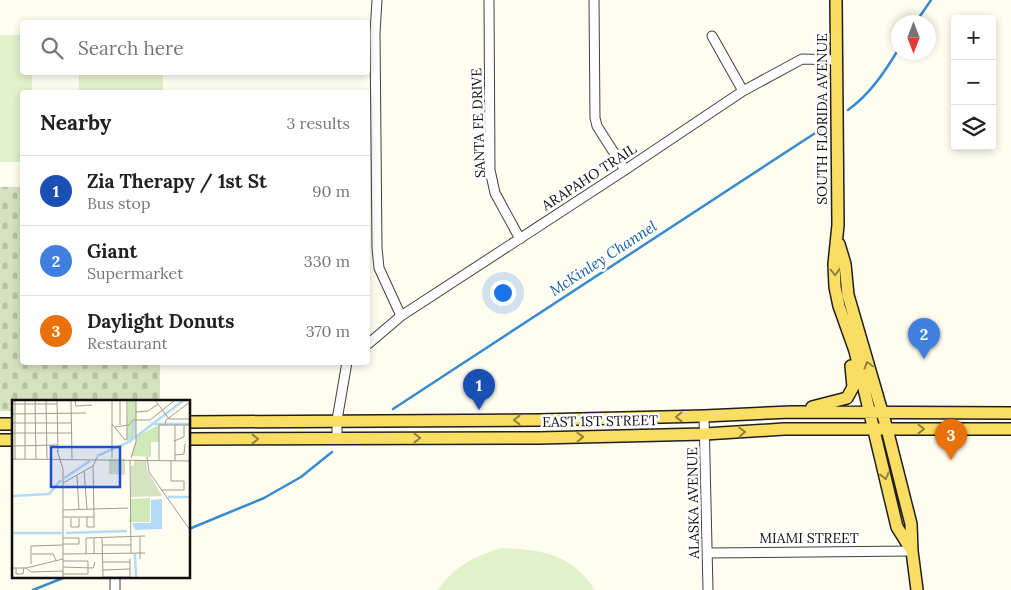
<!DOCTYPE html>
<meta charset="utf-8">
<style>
body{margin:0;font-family:Lora,serif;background:#f6f6f6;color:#222}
.controls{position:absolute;right:15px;top:15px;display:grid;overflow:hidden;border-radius:5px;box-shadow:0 2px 8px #0003}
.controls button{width:45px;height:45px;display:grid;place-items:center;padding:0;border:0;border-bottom:1px solid #e0e0e0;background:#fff;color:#222;font:25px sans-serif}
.compass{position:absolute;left:891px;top:15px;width:45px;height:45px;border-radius:50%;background:#fff;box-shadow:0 2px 8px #0003;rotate:180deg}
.you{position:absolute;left:502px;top:292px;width:18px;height:18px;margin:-12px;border:4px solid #fff;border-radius:50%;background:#1a73e8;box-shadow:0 0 0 8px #1a73e833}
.badge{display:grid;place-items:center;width:32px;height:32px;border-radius:50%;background:#c12423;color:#fff;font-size:16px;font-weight:700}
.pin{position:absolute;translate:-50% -41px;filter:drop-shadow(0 1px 2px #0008)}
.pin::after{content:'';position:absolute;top:26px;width:18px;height:15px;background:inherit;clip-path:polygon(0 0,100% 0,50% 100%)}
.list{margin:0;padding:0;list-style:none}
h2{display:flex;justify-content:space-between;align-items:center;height:65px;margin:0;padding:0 20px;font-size:21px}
h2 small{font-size:16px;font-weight:400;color:#767676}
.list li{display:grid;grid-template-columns:32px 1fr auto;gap:15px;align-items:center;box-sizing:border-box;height:70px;padding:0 20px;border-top:1px solid #e0e0e0}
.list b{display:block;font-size:19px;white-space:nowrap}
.list p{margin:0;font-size:16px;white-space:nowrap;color:#767676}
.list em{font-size:16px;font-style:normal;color:#767676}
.icon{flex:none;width:28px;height:28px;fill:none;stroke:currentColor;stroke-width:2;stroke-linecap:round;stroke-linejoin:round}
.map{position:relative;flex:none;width:1011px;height:590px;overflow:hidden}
.search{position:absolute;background:#fff;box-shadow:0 2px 8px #0003;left:20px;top:20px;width:350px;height:55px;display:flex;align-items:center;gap:12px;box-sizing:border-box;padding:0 18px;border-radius:5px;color:#767676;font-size:19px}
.panel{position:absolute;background:#fff;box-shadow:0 2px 8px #0003;left:20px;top:90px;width:350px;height:275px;border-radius:5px}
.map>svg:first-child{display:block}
.cemetery{fill:url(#cemetery-stones)}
.pitch{fill:#e1f1ca}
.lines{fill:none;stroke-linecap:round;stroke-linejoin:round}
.stream{stroke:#388bcf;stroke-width:2.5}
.minor-casing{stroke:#414141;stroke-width:11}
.major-casing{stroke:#1f1f1f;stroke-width:14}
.minor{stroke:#fff;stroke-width:9}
.major{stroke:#fade63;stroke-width:11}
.oneway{stroke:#90803d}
.labels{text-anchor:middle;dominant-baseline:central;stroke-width:5;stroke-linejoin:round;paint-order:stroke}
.street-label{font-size:14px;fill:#0e0e0e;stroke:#fff}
.water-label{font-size:15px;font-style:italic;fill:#155da2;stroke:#fff}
.inset-river{fill:none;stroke:#b3daf7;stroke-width:2.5}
.inset-road{fill:none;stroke:#9f9d95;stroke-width:1}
.view{fill:#1d4ed8;fill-opacity:0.15;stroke:#1d4ed8;stroke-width:2.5}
.inset-edge{fill:none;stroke:#0e0e0e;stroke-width:2.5}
</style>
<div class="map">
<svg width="1011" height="590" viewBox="0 0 1011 590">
<defs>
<pattern id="cemetery-stones" width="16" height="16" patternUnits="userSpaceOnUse" patternTransform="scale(1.25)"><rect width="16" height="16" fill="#d5e1bf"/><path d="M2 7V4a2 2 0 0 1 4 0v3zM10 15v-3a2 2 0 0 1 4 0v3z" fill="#b6c0a3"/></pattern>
</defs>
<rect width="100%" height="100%" fill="#fffdef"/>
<path class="cemetery" d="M0,187H22V362L160,363V401H14V411H0Z"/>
<path class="pitch" d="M0,35H22V72L32,73V92H22V162H0Z
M79,73H163V92H79Z
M501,548C541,550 571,553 595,590H437C457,565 471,558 501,548Z"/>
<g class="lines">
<path class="stream" d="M916,22L931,0
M848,110C870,94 884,73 898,50
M393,409L826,126
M189,529L264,498L301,477L332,452
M33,590L68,576"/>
<defs>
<path id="minor" d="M377,0L375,33L377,248L379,268L401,316
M489,0L490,170L495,193L520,239
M594,0L595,118L597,126L625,170
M712,36L743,91
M368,344L401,316L625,170L743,91L802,59L837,60
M704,416L708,590
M337,439V420L347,362
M707,553L912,551
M115,590V576"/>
<path id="major" d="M836,0L838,225L834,264L835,287L839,306L855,351L897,527L912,551
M839,244L845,264L848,295L887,429L911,524L912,551L917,590
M812,407L847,398L853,387L851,366
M189,422L539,420L704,416L791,412L1011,413
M0,424H14
M189,439L539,438L705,434L784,429H1011
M0,440H14"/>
</defs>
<use href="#minor" class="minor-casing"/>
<use href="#major" class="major-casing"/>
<use href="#minor" class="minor"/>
<use href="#major" class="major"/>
</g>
<defs><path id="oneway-chevron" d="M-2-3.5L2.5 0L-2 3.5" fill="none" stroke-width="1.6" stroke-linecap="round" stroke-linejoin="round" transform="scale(1.25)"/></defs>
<g class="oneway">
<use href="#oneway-chevron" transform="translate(835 272) rotate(88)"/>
<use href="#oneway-chevron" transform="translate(868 365) rotate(-106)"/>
<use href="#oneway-chevron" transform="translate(679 417) rotate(179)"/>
<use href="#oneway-chevron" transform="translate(517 420) rotate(180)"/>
<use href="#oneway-chevron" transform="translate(921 429)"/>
<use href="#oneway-chevron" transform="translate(742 432) rotate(-3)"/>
<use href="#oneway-chevron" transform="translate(580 437) rotate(-2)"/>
<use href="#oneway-chevron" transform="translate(417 438)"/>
<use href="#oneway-chevron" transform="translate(255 439)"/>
<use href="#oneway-chevron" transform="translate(885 476) rotate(76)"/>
</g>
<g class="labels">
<g class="street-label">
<text transform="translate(822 119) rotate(-90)">SOUTH FLORIDA AVENUE</text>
<text transform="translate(478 123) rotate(-92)">SANTA FE DRIVE</text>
<text transform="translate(589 177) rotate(-33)">ARAPAHO TRAIL</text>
<text transform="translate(600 421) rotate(-1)">EAST 1ST STREET</text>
<text transform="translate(693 503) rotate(-91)">ALASKA AVENUE</text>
<text x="809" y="538">MIAMI STREET</text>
</g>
<g class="water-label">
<text transform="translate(603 258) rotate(-33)">McKinley Channel</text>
</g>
</g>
<g transform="translate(12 400)">
<rect width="178" height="178" fill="#fffdef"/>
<path d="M116,0H124V36L115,42ZM147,25V42H139V57L120,56L125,36ZM138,98V122H117L119,99Z" fill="#cfeab8"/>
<path d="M97,59H113V75L97,74ZM122,60H134L135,70L150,96L118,97L119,66L122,65Z" fill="#d5e1bf"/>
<path d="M150,99V129L123,130L120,123H139V100Z" fill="#b3daf7"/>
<path class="inset-river" d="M141,24H178M119,40L122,22M85,56L117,42L172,0M52,78L78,61M0,96L37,94L49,80M156,97H178M0,133H50M54,133L115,131M123,154L124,177"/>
<path class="inset-road" d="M13,0V59M23,0L24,59M34,0L35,59M45,0L46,52M59,0L60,59M63,0L64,6L80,5M100,0V58M143,0L157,19H178M108,1V25M0,4H45M124,12L136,11L146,4M0,14L74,13M0,23H60M100,24L113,40L115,39V0M153,25L154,20L178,2M163,25V61M103,27L117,25L121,20H138L163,0M0,33H60M162,41L172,37V25M0,46L45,45M45,50L51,69V177M163,55L172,54L173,44M135,57L137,72L178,130M119,58L124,42V0M0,59L178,61M3,59V0M118,60L119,153M147,60V25H178M72,71L75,109M65,76L67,110M51,83L81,66L85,57M149,90H172V81H159V61M51,110L116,108M51,117H82L81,66M75,117V127H82V117M59,118V127H67V118M90,137L91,177H118M128,137V159M51,138H67V144H51M82,138V154M91,145H119M20,154H41L44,160M51,154L133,153M74,154V138L133,136M118,159V177M51,161H76V174H51M91,162H118M19,164V146L51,145M51,167L81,168L83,162M0,168H14L19,172L51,171M4,168V174H11L12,167M14,168L51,159M91,170L118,169"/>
<path class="view" d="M39,47H108V87H39Z"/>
<rect width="178" height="178" class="inset-edge"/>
</g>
</svg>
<div class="controls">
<button>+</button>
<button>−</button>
<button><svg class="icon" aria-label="layers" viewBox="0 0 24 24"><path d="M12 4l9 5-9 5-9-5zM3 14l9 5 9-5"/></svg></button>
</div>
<svg class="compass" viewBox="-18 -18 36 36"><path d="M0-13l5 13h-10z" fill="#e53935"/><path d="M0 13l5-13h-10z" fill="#767676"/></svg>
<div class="you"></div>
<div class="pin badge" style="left:479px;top:410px;background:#1a4fb4">1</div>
<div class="pin badge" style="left:924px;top:359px;background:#3f7fe0">2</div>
<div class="pin badge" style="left:951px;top:460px;background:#e8710a">3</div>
<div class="search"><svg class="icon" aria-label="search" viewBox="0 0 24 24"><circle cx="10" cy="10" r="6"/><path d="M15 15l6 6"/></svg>Search here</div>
<section class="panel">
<h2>Nearby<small>3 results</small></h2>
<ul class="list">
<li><span class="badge" style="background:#1a4fb4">1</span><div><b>Zia Therapy / 1st St</b><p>Bus stop</p></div><em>90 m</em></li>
<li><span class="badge" style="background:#3f7fe0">2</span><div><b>Giant</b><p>Supermarket</p></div><em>330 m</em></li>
<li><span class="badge" style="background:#e8710a">3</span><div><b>Daylight Donuts</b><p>Restaurant</p></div><em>370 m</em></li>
</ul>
</section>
</div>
